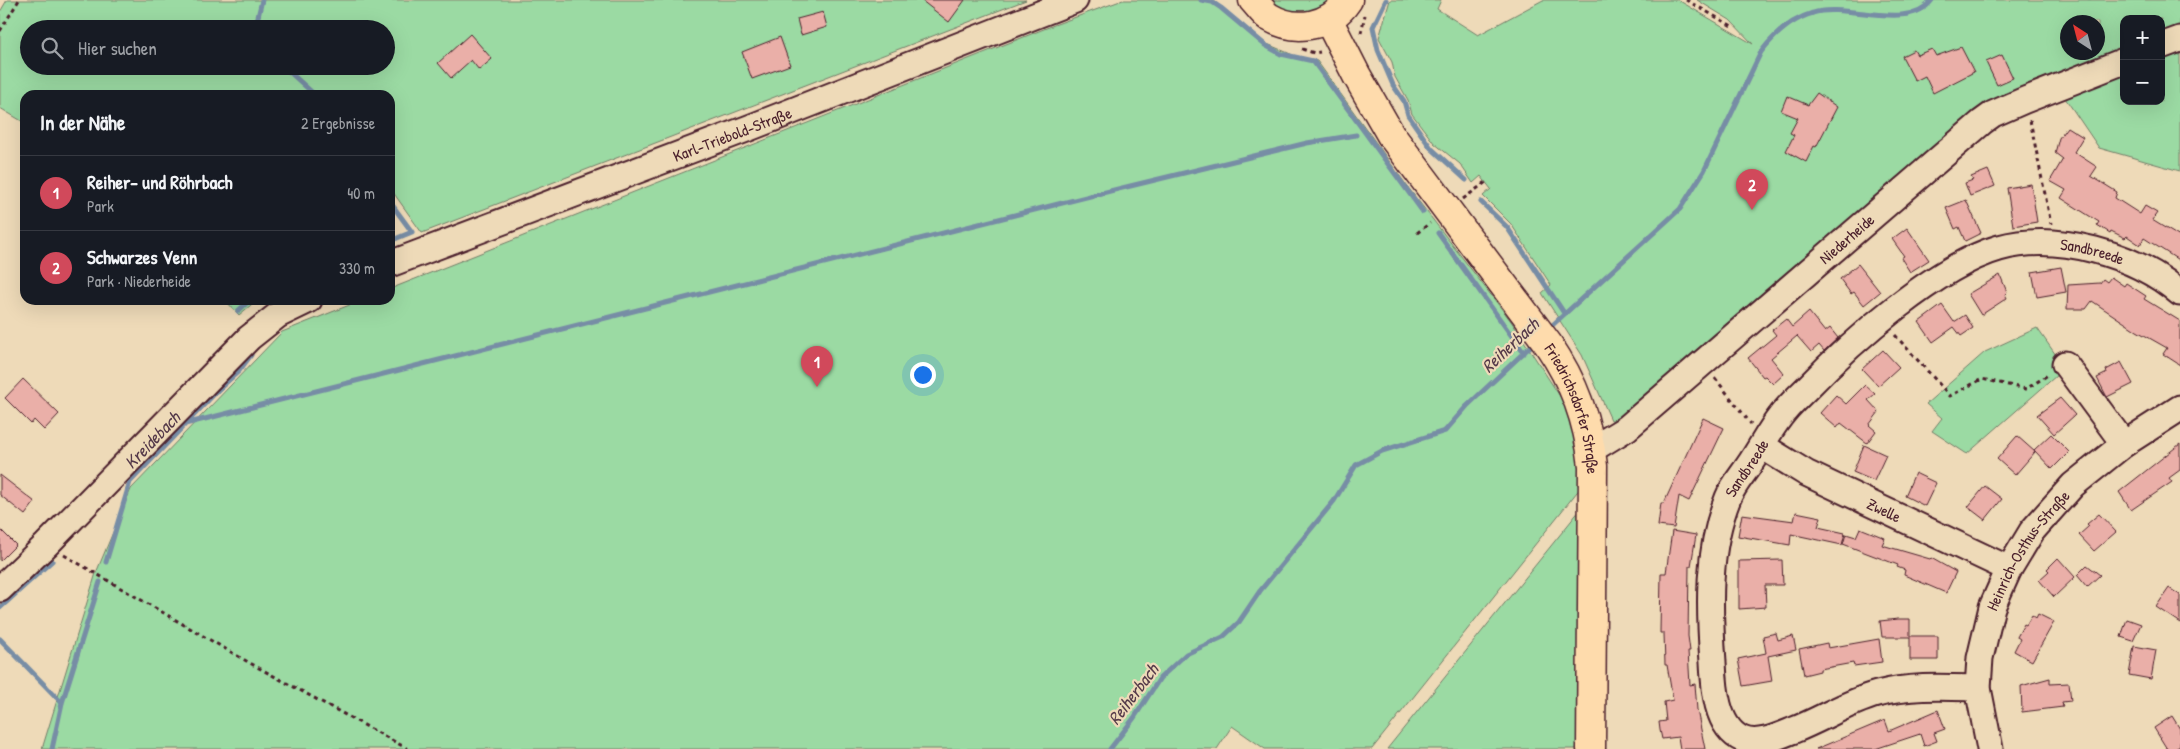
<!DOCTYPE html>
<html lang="de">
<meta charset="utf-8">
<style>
body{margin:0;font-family:"Patrick Hand",sans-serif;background:#242831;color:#f1f3f6}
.controls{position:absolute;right:15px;top:15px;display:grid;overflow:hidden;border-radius:10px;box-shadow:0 5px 20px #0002}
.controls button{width:45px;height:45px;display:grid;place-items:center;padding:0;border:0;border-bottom:1px solid #363941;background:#171b24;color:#f1f3f6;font:25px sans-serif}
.compass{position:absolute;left:2060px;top:15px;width:45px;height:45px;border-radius:50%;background:#171b24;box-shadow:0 5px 20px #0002;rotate:324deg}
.you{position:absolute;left:922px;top:374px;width:18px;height:18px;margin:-12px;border:4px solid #fff;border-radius:50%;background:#1a73e8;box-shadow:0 0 0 8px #1a73e833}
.badge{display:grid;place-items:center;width:32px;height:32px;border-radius:50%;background:#d1495b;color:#fff;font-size:16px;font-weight:700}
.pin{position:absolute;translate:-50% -41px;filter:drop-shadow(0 1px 2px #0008)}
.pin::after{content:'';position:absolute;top:26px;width:18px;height:15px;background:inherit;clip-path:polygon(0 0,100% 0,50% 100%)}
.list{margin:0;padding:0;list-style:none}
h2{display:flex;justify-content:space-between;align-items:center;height:65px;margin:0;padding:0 20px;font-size:21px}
h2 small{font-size:16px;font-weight:400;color:#9ea1a6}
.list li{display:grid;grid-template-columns:32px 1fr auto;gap:15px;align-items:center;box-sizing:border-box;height:75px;padding:0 20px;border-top:1px solid #363941}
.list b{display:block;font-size:19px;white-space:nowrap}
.list p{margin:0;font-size:16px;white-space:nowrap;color:#9ea1a6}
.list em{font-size:16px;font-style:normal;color:#9ea1a6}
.icon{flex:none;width:28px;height:28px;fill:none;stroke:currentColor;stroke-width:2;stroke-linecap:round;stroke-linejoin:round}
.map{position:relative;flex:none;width:2180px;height:749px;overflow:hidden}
.search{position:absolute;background:#171b24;box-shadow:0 5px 20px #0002;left:20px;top:20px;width:375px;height:55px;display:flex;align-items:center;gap:12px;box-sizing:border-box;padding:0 18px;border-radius:28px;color:#9ea1a6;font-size:19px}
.panel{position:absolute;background:#171b24;box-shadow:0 5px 20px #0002;left:20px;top:90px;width:375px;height:215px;border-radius:15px}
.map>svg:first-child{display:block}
.green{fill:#9bdaa3;stroke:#727c67;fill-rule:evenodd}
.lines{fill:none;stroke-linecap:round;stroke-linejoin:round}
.stream{stroke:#778da5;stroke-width:5}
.building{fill:#eaafa8;stroke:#4a1f2b}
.minor-casing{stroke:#4a1f2b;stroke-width:29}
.major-casing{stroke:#4a1f2b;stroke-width:31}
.path{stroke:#4a1f2b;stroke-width:3;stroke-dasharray:4 4;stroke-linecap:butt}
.minor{stroke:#eedab8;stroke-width:25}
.major{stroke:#fedbac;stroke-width:28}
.labels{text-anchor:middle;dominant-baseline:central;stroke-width:4.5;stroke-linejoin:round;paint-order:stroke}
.street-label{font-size:16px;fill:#4a1f2b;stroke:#eedab8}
.water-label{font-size:18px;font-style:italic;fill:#553a4a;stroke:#eedab8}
</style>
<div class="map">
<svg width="2180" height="749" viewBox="0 0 2180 749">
<rect width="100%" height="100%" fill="#eedab8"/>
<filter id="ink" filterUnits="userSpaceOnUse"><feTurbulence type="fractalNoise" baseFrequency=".02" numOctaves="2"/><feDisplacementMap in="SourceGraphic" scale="10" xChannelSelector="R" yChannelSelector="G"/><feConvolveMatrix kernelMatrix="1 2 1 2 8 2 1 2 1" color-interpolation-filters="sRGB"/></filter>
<g filter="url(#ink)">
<path class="green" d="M7,0H1026L422,233L390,188V95H25V123L0,108V12ZM29,29H386V66H29Z
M1123,0H1213L1265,43L1293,55L1317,61L1410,190L1511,321L1563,401L1576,434L1581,487L1372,749H1265L1232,726L1217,749H42L96,573L131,489L282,332L362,300H390V289L1054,25Z
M1266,0H1337L1325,11L1290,16Z
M1390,0H1441L1437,9L1478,35L1543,0H1678L1753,44L1730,20L1697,0H2180V26L2161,34V19H2124V49L1981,107L1622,420H1611L1582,355L1542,293L1551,285L1511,224L1483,196L1491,189L1481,176L1473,183L1460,164L1434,143L1412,114L1408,100L1395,77L1392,62L1379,38ZM2068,22H2098V52H2068Z
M2180,49V171L2099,148L2063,95L2124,71V101H2161V56Z
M225,300H257L239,315Z
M2037,328L2065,368L1967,454L1932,431L1942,418L1926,404L1985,352Z
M1584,505L1578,749H1387Z"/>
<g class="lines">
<path class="stream" d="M1201,0L1212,2L1221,8L1265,45L1281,54L1313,61L1423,212
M1386,0L1373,27L1378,50L1393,85L1404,101L1408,115L1431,148L1466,180
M260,29L257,21L262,0
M283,66L315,95
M390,202L412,232L390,241
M1481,202L1507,227L1564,313
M1438,233L1524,353
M238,311L250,300
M1547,330L1680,209L1704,171L1761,52C1774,35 1792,19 1813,13C1846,2 1908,32 1932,0
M185,424L1118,189L1307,143L1356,135
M106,562L130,482L218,390L239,371L251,355
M0,608L52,561
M0,639L62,703
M52,749L62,703L100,582
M1110,749L1134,718L1160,678L1186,654L1223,637L1239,622L1260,591L1334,501L1356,465L1382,451L1445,431L1467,406L1535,342"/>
</g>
<path class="building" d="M921,0H965L949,22Z
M823,12L827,27L801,35L797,19Z
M470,34L492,59L479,70L471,60L451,78L438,63Z
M780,37L790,65L752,79L742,52Z
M1961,47L1974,72L1933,93L1925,76L1915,81L1902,56L1914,50L1917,55L1932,49L1936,56Z
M2002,55L2013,78L1997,85L1986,62Z
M1817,93L1837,107L1816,147L1814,146L1806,162L1786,151L1794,135L1790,133L1798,118L1781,111L1787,96L1808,105Z
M2067,127L2083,137L2074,152L2097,167L2091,176L2117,192L2115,198L2140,214L2145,206L2157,213L2152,220L2180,237V261L2144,238L2140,245L2127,236L2125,238L2111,231L2110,233L2097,225L2099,222L2061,198L2066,190L2050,181L2063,159L2055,153L2059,138Z
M1988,170L1995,186L1970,196L1965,183L1973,180L1971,177Z
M2031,184L2037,222L2013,226L2007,188Z
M1966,200L1981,233L1965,241L1959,227L1955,229L1946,208Z
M1907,228L1929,260L1910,272L1901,258L1904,256L1892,239Z
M1858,264L1880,292L1864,305L1854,292L1851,294L1840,279Z
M2061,267L2066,292L2037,297L2032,272Z
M2000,275L2007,292L2005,294L2007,298L1981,315L1968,294Z
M2111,277L2124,286L2126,283L2146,296L2144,299L2180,321V365L2163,354L2167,348L2137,331L2092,301L2086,309H2067L2068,285L2100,283L2103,279L2107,282Z
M1942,305L1954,322L1965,315L1973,328L1961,336L1954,327L1933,342L1919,322Z
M1809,312L1825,332L1830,328L1838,338L1824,351L1819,345L1811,352L1797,336L1771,358L1784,374L1773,384L1765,376L1763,377L1748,358L1776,335L1772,330L1786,319L1792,327Z
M1883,350L1899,367L1878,386L1862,369Z
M2121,362L2133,384L2107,397L2097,378L2107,373L2106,370Z
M23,379L59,414L44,430L34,420L31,424L5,398Z
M1865,385L1875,394L1868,400L1879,412L1869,425L1876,431L1867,443L1841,423L1837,428L1820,413L1836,395L1846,404Z
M2060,398L2075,415L2054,434L2037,415Z
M1703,418L1724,428L1689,501L1679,496L1674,528L1658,526L1661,503H1664Z
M2051,434L2069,452L2052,469L2034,450Z
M2017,436L2035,452L2015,475L1997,459Z
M2180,444V470L2169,478L2172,482L2131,510L2119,492Z
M1864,445L1886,455L1874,481L1853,472Z
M1915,473L1936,483L1925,506L1905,496Z
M0,475L35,502L25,515L0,495Z
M1985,486L2002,499L1985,520L1968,507Z
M1796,512L1821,517L1818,527L1845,533L1842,545L1791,534L1790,545L1738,536L1742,514L1794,521Z
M2099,514L2116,532L2094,551L2079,535L2089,526L2087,524Z
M1860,528L1885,538L1882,545L1930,559L1931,558L1956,572L1946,593L1904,575L1905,570L1897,567L1898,565L1843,544L1846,534L1856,537Z
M0,529L16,545L0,561Z
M1672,531L1696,535L1691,566H1689L1688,636L1690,651H1688L1690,685L1695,684L1697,710L1705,749H1680L1678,737L1662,739L1660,730L1659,722L1666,721L1664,702L1673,700L1667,665H1665L1664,633H1660L1661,573H1666Z
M2058,558L2075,577L2054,597L2039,580L2049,571L2047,569Z
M1782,560L1783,585H1765L1766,607L1739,609V561Z
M2087,565L2100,575L2087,587L2077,575Z
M2169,588L2180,595V623L2156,607Z
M2038,614L2054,622L2032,661L2014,651L2020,639L2017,637L2024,624L2026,625L2032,615L2036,618Z
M1898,619H1910V636H1938V660H1910V637H1882L1880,621Z
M2127,619L2141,624L2133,641L2121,637Z
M1776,633L1778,640L1793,636L1796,650L1768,656L1772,681L1743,686L1738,659L1766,653L1763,636Z
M1879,639L1882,662L1854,666L1853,663L1820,669V671L1804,675L1799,649L1827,643L1828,648Z
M2134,646L2156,650L2151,679L2129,675Z
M2050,678V684L2069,683L2071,701L2062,702L2063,707L2022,712L2021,686Z
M1938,710L1945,729L1934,733L1937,741L1924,746L1920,734L1875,749H1816L1885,720L1889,731Z
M2172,716L2180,729V746L2175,749H2167L2154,728Z"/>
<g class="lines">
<defs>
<g id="minor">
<path d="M2161,46L2180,39"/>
<path id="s1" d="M390,264L749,128L1075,0"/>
<path d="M2065,364L2124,444"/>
<path id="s2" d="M1762,446L1806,473L2009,569"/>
<path id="s3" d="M1591,450L1627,428L1982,122L1993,114L2025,100L2124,61"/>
<path d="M0,589L46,545L249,338L278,315L309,300"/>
<path id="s4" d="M1978,688C1944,687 1911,685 1877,694C1848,702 1822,719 1794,730C1779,736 1758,746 1742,739C1716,727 1714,686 1713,662C1709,607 1707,550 1728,498C1733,485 1744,473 1751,462C1761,447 1769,431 1780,417C1787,407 1797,398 1806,389C1851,342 1936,266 1999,248C2057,232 2135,254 2180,293"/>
<path id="s5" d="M1990,749L1978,688L1980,658L1992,607L2009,569L2032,531L2073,485L2124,444L2180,408"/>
</g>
<g id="major">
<path d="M1253,0C1258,5 1263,13 1269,17C1296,33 1330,27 1348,0"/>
<path id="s6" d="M1328,19L1357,76L1391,135L1548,344C1574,382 1588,420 1593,466L1591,749"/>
</g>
</defs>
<use href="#minor" class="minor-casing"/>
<use href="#major" class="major-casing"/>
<path class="path" d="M1686,0L1732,26
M0,31L19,0
M1361,33L1365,15
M1302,49L1314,53L1320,52
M2030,120L2051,224
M1463,199L1486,182
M1417,233L1430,223
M1895,335L1950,396L1982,379L2026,389L2048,375
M1715,378L1751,424
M64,555L248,662L408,749"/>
<use href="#minor" class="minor"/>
<use href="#major" class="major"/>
</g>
</g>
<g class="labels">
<g class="street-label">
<text stroke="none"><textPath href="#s1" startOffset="366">Karl-Triebold-Straße</textPath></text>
<text stroke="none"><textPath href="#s3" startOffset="332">Niederheide</textPath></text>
<text stroke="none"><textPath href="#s4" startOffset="969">Sandbreede</textPath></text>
<text stroke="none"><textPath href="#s6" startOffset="464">Friedrichsdorfer Straße</textPath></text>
<text stroke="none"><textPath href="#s4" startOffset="534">Sandbreede</textPath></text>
<text stroke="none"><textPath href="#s2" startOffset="138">Zwelle</textPath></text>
<text stroke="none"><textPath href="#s5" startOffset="212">Heinrich-Osthus-Straße</textPath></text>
</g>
<g class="water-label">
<text transform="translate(1510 345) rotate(-43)">Reiherbach</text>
<text transform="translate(152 440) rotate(-46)">Kreidebach</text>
<text transform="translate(1133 694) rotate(-53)">Reiherbach</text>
</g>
</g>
</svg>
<div class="controls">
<button>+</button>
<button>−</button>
</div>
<svg class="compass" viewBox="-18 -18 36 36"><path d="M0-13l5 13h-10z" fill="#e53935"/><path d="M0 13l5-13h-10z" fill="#9ea1a6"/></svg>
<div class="you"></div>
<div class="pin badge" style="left:817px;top:387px">1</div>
<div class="pin badge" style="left:1752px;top:210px">2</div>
<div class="search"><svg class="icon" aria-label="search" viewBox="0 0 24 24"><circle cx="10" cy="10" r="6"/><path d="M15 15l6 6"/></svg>Hier suchen</div>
<section class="panel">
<h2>In der Nähe<small>2 Ergebnisse</small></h2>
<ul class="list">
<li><span class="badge">1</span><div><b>Reiher- und Röhrbach</b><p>Park</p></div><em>40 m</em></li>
<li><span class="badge">2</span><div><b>Schwarzes Venn</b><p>Park · Niederheide</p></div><em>330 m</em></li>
</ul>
</section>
</div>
